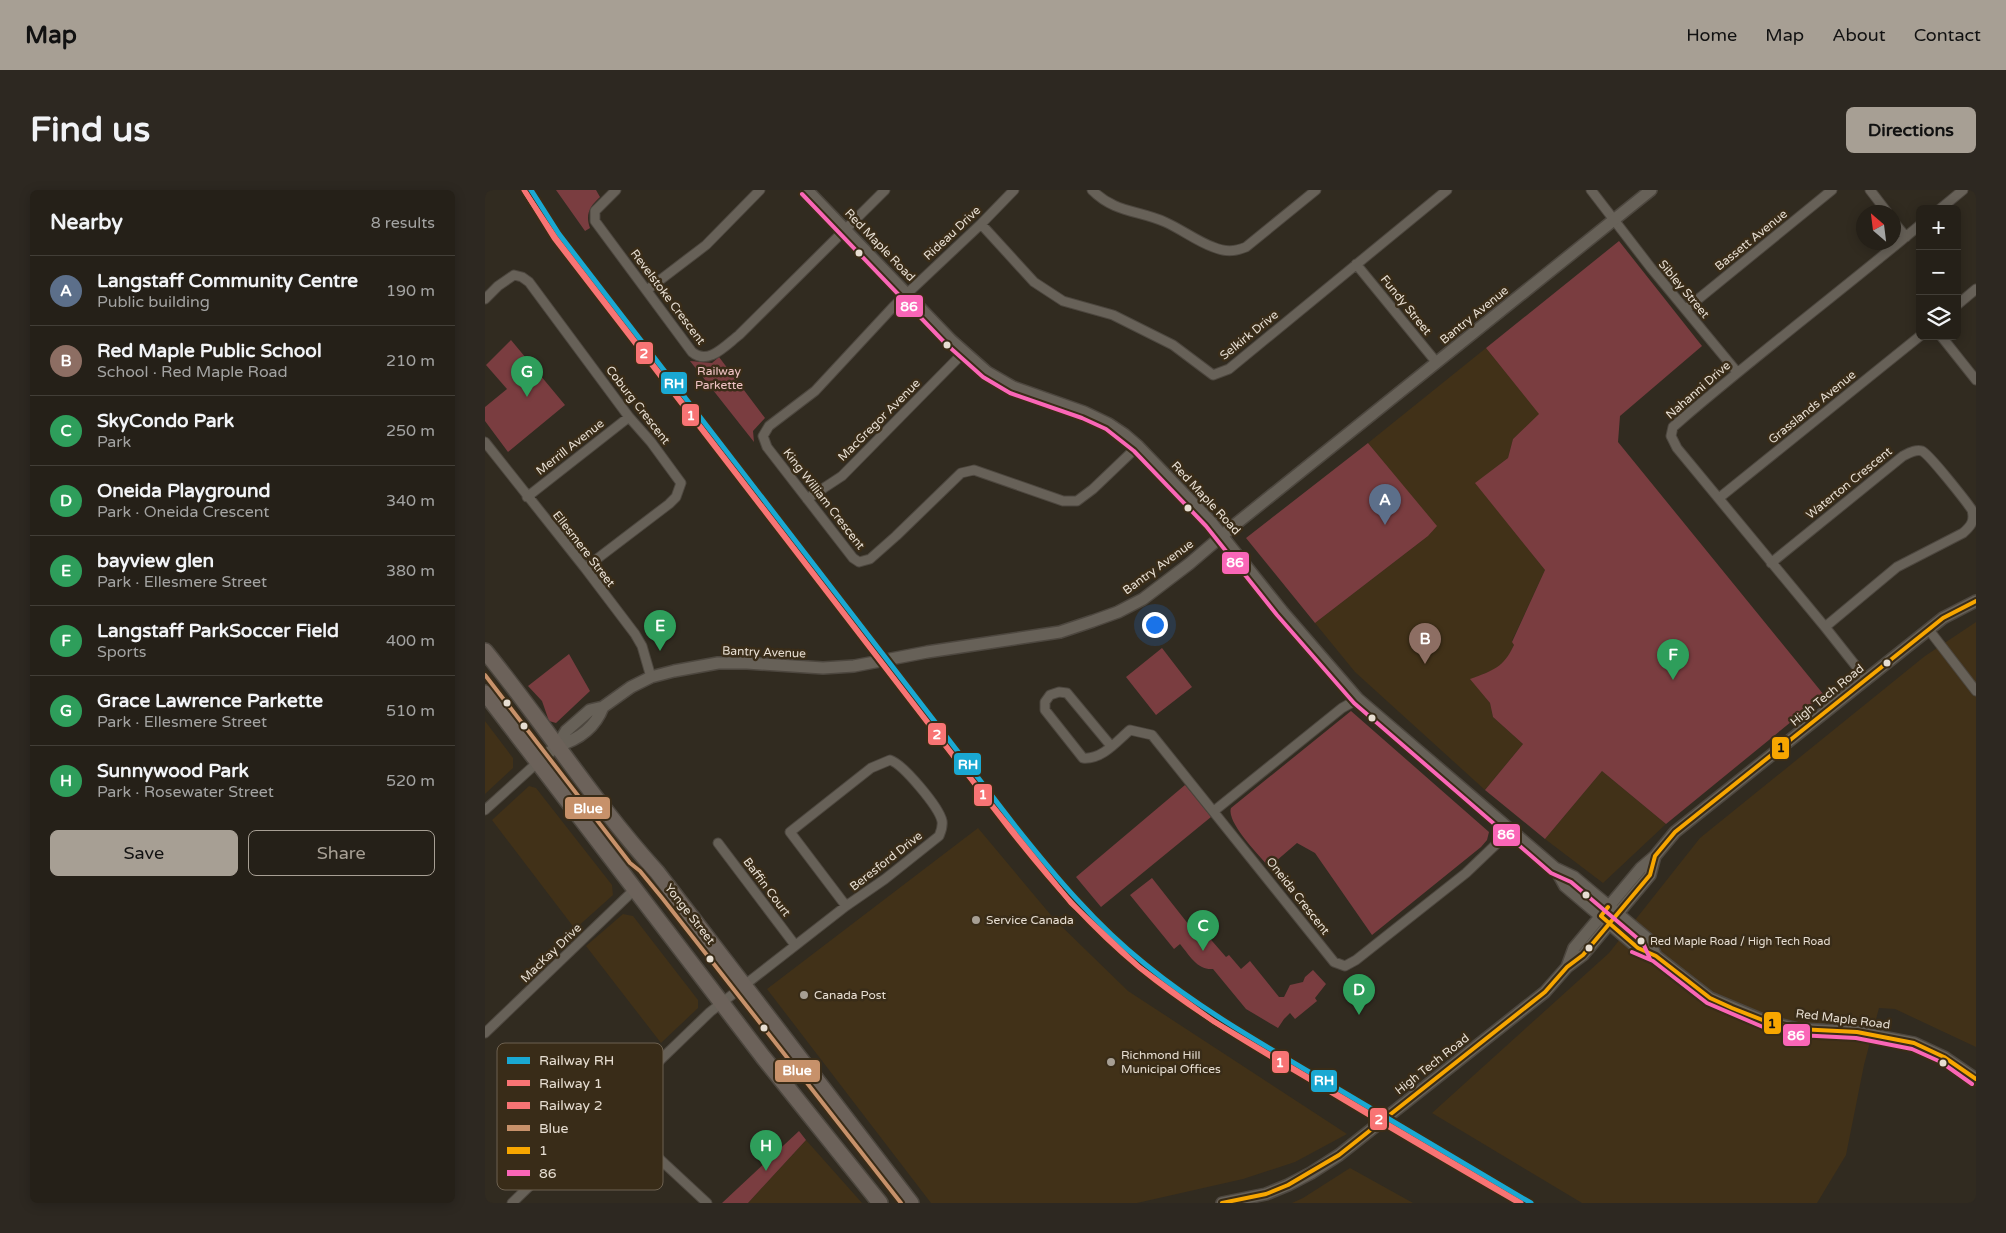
<!DOCTYPE html>
<meta charset="utf-8">
<style>
body{margin:0;font-family:"Varela Round",sans-serif;background:#2d2821;color:#f1f3f6}
.controls{position:absolute;right:15px;top:15px;display:grid;overflow:hidden;border-radius:8px;box-shadow:0 2px 12px #0003}
.controls button{width:45px;height:45px;display:grid;place-items:center;padding:0;border:0;border-bottom:1px solid #423e37;background:#252018;color:#f1f3f6;font:25px sans-serif}
.compass{position:absolute;left:1371px;top:15px;width:45px;height:45px;border-radius:50%;background:#252018;box-shadow:0 2px 12px #0003;rotate:332deg}
.you{position:absolute;left:669px;top:434px;width:18px;height:18px;margin:-12px;border:4px solid #fff;border-radius:50%;background:#1a73e8;box-shadow:0 0 0 8px #1a73e833}
.badge{display:grid;place-items:center;width:32px;height:32px;border-radius:50%;background:#a79f94;color:#fff;font-size:16px;font-weight:700}
.pin{position:absolute;translate:-50% -41px;filter:drop-shadow(0 1px 2px #0008)}
.pin::after{content:'';position:absolute;top:26px;width:18px;height:15px;background:inherit;clip-path:polygon(0 0,100% 0,50% 100%)}
.list{margin:0;padding:0;list-style:none}
h2{display:flex;justify-content:space-between;align-items:center;height:65px;margin:0;padding:0 20px;font-size:21px}
h2 small{font-size:16px;font-weight:400;color:#a3a3a2}
.list li{display:grid;grid-template-columns:32px 1fr auto;gap:15px;align-items:center;box-sizing:border-box;height:70px;padding:0 20px;border-top:1px solid #423e37}
.list b{display:block;font-size:19px;white-space:nowrap}
.list p{margin:0;font-size:16px;white-space:nowrap;color:#a3a3a2}
.list em{font-size:16px;font-style:normal;color:#a3a3a2}
.actions{display:flex;gap:10px;padding:15px 20px}
.actions a{flex:1;padding:11px 0;border:1px solid #a79f94;border-radius:8px;text-align:center;font-size:18px;color:#a79f94}
.actions .main{background:#a79f94;color:#111}
.icon{flex:none;width:28px;height:28px;fill:none;stroke:currentColor;stroke-width:2;stroke-linecap:round;stroke-linejoin:round}
.map{position:relative;flex:none;width:1491px;height:1013px;overflow:hidden;border-radius:8px}
header{display:flex;align-items:center;gap:30px;box-sizing:border-box;height:70px;padding:0 25px;background:#a79f94;color:#111}
header strong{font-size:24px}
nav{display:flex;gap:28px;margin-inline-start:auto;font-size:18px}
.intro{display:flex;align-items:center;justify-content:space-between;box-sizing:border-box;height:120px;padding:0 30px}
h1{margin:0;font-size:35px}
.button{padding:12px 22px;border-radius:8px;background:#a79f94;color:#111;font-size:18px;font-weight:700}
main{display:flex;gap:30px;padding:0 30px}
aside{flex:1;background:#252018;border-radius:8px;box-shadow:0 2px 12px #0003}
.map>svg:first-child{display:block}
.built{fill:#413118}
.green{fill:#7a3d40}
.lines{fill:none;stroke-linecap:round;stroke-linejoin:round}
.minor-casing{stroke:#4d473f;stroke-width:11}
.tertiary-casing{stroke:#4d473f;stroke-width:14}
.primary-casing{stroke:#4d473f;stroke-width:18}
.minor{stroke:#676158;stroke-width:9}
.tertiary{stroke:#676158;stroke-width:11}
.primary{stroke:#6c625a;stroke-width:15}
.bus-1-casing{stroke:#392c18;stroke-width:8}
.bus-2-casing{stroke:#392c18;stroke-width:8}
.bus-3-casing{stroke:#392c18;stroke-width:8}
.bus-1{stroke:#c7916a;stroke-width:4}
.bus-2{stroke:#f7a600;stroke-width:4}
.bus-3{stroke:#fa66b7;stroke-width:4}
.rail-1-casing{stroke:#392c18;stroke-width:9}
.rail-2-casing{stroke:#392c18;stroke-width:9}
.rail-3-casing{stroke:#392c18;stroke-width:9}
.rail-1{stroke:#1aa8d2;stroke-width:5}
.rail-2{stroke:#f87474;stroke-width:5}
.rail-3{stroke:#f87474;stroke-width:5}
.bus-dot{fill:#e7ded2;stroke:#392c18;stroke-width:2}
.poi-dot{fill:#a79f94;stroke:#392c18;stroke-width:2}
.labels{text-anchor:middle;dominant-baseline:central;stroke-width:5;stroke-linejoin:round;paint-order:stroke}
.bus-label{font-size:11px;fill:#e7ded2;stroke:#392c18;text-anchor:start}
.street-label{font-size:12px;fill:#e7ded2;stroke:#392c18}
.park-label{font-size:12px;fill:#f1c4c5;stroke:#392c18}
.poi-label{font-size:12px;fill:#e7ded2;stroke:#392c18;text-anchor:start}
.key{fill:#392c18;stroke:#6d6150;stroke-width:1}
.key-label{font-size:14px;fill:#e7ded2}
.line-badge{stroke:#392c18;stroke-width:2}
.badge-label{font-size:14px;text-anchor:middle;font-weight:bold;fill:#fff}
.pale-badge-label{font-size:14px;text-anchor:middle;font-weight:bold;fill:#111}
</style>
<header>
<strong>Map</strong>
<nav><a>Home</a><a>Map</a><a>About</a><a>Contact</a></nav>
</header>
<div class="intro"><h1>Find us</h1><a class="button">Directions</a></div>
<main>
<aside>
<h2>Nearby<small>8 results</small></h2>
<ul class="list">
<li><span class="badge" style="background:#5c6f8a">A</span><div><b>Langstaff Community Centre</b><p>Public building</p></div><em>190 m</em></li>
<li><span class="badge" style="background:#8d6e63">B</span><div><b>Red Maple Public School</b><p>School · Red Maple Road</p></div><em>210 m</em></li>
<li><span class="badge" style="background:#2e9e5b">C</span><div><b>SkyCondo Park</b><p>Park</p></div><em>250 m</em></li>
<li><span class="badge" style="background:#2e9e5b">D</span><div><b>Oneida Playground</b><p>Park · Oneida Crescent</p></div><em>340 m</em></li>
<li><span class="badge" style="background:#2e9e5b">E</span><div><b>bayview glen</b><p>Park · Ellesmere Street</p></div><em>380 m</em></li>
<li><span class="badge" style="background:#2e9e5b">F</span><div><b>Langstaff ParkSoccer Field</b><p>Sports</p></div><em>400 m</em></li>
<li><span class="badge" style="background:#2e9e5b">G</span><div><b>Grace Lawrence Parkette</b><p>Park · Ellesmere Street</p></div><em>510 m</em></li>
<li><span class="badge" style="background:#2e9e5b">H</span><div><b>Sunnywood Park</b><p>Park · Rosewater Street</p></div><em>520 m</em></li>
</ul>
<div class="actions"><a class="main">Save</a><a>Share</a></div>
</aside>
<div class="map">
<svg width="1491" height="1013" viewBox="0 0 1491 1013">
<rect width="100%" height="100%" fill="#312b20"/>
<path class="built" d="M1001,158L1055,224L1028,249L1023,268L991,293L1060,380L1027,451L1029,455L1022,469L1011,479L986,489L1005,513L1008,527L1038,554L1000,600L870,482L830,433L943,346L951,336L883,253Z
M1491,432V857L1410,819L1394,818L1379,875L1361,965L1332,1013H1097L947,923L1124,763L1215,648L1440,466Z
M0,531L28,568V578L0,604Z
M1117,581L1181,634L1118,693L1060,649Z
M44,596L51,598L127,695L128,705L90,739L7,630Z
M493,638L570,730L643,801L862,944L810,972L758,989L652,1013H446L282,799Z
M138,724L148,726L213,810V818L176,853L101,756Z
M321,950L377,1013H263Z
M865,978L928,1013H807L818,1008Z"/>
<path class="green" d="M71,0H111L115,7C105,16 100,24 105,38L100,41Z
M1134,51L1217,156L1135,226L1133,252L1339,505L1181,634L1117,581L1060,649L1000,600L1038,554L1008,527L1005,513L985,489C1009,480 1018,478 1029,455L1027,452L1060,380L990,293L1023,268L1028,249L1054,224L1001,158Z
M26,150L80,215L23,262L0,231V217L22,199L1,175Z
M234,167L280,228L268,241L269,252L205,171L227,173Z
M883,253L952,336L943,346L830,433L761,348Z
M677,458L707,497L671,525L641,487Z
M84,464L105,501L71,533L64,531L57,511L43,496Z
M866,521L1004,642L1002,650L996,657L887,745L830,663L812,653L784,677C774,665 741,632 746,618Z
M700,595L726,627L616,717L591,687Z
M667,688L715,749L721,744L741,767L744,765L756,779L765,771L794,807H799L805,795L818,792L820,787L828,780L841,794L830,808L832,811L810,829L805,823L799,829L793,838L761,819L728,779C712,780 705,766 695,754L689,759L645,705Z
M314,941L321,950L263,1013H237Z"/>
<g class="lines">
<defs>
<path id="minor" d="M131,0L110,21V31L207,162C223,176 241,155 254,145L400,0
M529,0L496,34L409,116L330,201L284,236L278,246L282,257L368,368L374,372L385,369L411,346L476,283L489,280L578,311H592L608,299L653,256
M607,0C630,23 653,20 680,32C696,39 713,52 728,57C740,62 749,62 761,57L831,0
M1106,0L1166,78L1252,182
M1385,0L1402,22
M1455,19L1478,0
M1408,31L1421,47
M496,34L549,92L578,111L628,125L688,155L728,185L744,179L962,0
M871,74L952,173
M162,100L221,55L275,0
M0,109L13,96L29,85L37,87L44,92L144,227L166,252L196,293L191,307L184,314L100,378
M1472,115L1491,99
M1201,119L1347,0
M1456,146L1491,190
M0,252L100,378L150,444L157,456L166,487
M42,307L144,227
M1234,308L1435,146
M322,309L357,286L479,162
M1286,373L1418,266C1424,263 1431,259 1437,261C1444,264 1481,311 1487,320C1490,331 1486,336 1478,343L1412,377L1340,437
M1444,440L1491,501
M1382,490L1340,437L1192,258L1186,246L1188,237L1196,230C1274,163 1356,101 1435,35
M626,556L582,503L574,502L565,505L560,512V520L598,568C617,570 632,551 645,540L667,545L849,772L860,776L871,770L981,683L1026,640
M0,620L53,572
M729,621L857,518L873,509
M233,653L310,755
M0,843L149,700
M123,921L222,1013
M27,1013L225,822L361,716L400,689L454,646C456,641 458,637 457,631C454,617 418,574 405,570L386,578L305,642L361,716"/>
<path id="tertiary" d="M322,0L466,150L502,182L528,197L599,222L624,234L639,244L653,256L726,332L797,421L873,509L1070,678L1089,687L1163,749L1171,766
M72,556C93,550 110,538 118,517
M53,572L72,556L81,541L105,520L118,517L146,497L166,487L189,481L233,473H262L338,478L369,476L442,462L575,442L608,431L633,422L658,409L704,374L752,333L1166,0
M1070,678L1080,696L1153,758L1171,766L1225,808L1280,831L1313,839L1372,842L1429,853L1459,867L1491,889
M1082,777L1089,758L1156,678L1170,666L1190,642L1458,428L1491,411
M737,1013L781,1004L803,995L826,983L854,965L1060,802L1082,777L1098,765L1165,685L1170,666"/>
<path id="primary" d="M0,461C59,533 109,613 172,682L426,1013
M0,503L278,867L395,1013"/>
</defs>
<use href="#minor" class="minor-casing"/>
<use href="#tertiary" class="tertiary-casing"/>
<use href="#primary" class="primary-casing"/>
<use href="#minor" class="minor"/>
<use href="#tertiary" class="tertiary"/>
<use href="#primary" class="primary"/>
<defs>
<path id="bus-1" d="M0,485L145,673L155,681L178,709L416,1013"/>
<path id="bus-2" d="M1123,717L1116,726L1153,758L1171,766L1225,808L1247,818L1280,831L1313,839L1372,842L1429,853L1459,867L1491,889
M737,1013L781,1004L803,995L854,965L1060,802L1082,777L1098,765L1165,685L1170,666L1190,642L1458,428L1491,411"/>
<path id="bus-3" d="M317,4L461,154L498,187L525,203L597,228L621,239L649,261L721,336L792,425L869,513L1066,683L1086,692L1158,753L1165,769
M1147,762L1168,771L1222,813L1278,837L1312,845L1371,848L1427,859L1456,872L1487,894"/>
</defs>
<use href="#bus-1" class="bus-1-casing"/>
<use href="#bus-2" class="bus-2-casing"/>
<use href="#bus-3" class="bus-3-casing"/>
<use href="#bus-1" class="bus-1"/>
<use href="#bus-2" class="bus-2"/>
<use href="#bus-3" class="bus-3"/>
<defs>
<path id="rail-1" d="M46,0L74,44L531,637C570,686 611,735 660,774C715,819 777,854 838,890C907,931 976,972 1046,1013"/>
<path id="rail-2" d="M41,3L69,48L526,641C565,690 606,738 655,778C709,822 769,857 829,892C897,933 965,973 1034,1013"/>
<path id="rail-3" d="M39,0L70,47L498,604L586,713L654,777L728,831L1036,1013"/>
</defs>
<use href="#rail-1" class="rail-1-casing"/>
<use href="#rail-2" class="rail-2-casing"/>
<use href="#rail-3" class="rail-3-casing"/>
<use href="#rail-1" class="rail-1"/>
<use href="#rail-2" class="rail-2"/>
<use href="#rail-3" class="rail-3"/>
</g>
<g class="bus-dot">
<circle cx="374" cy="63" r="4.5"/>
<circle cx="462" cy="155" r="4.5"/>
<circle cx="703" cy="318" r="4.5"/>
<circle cx="1402" cy="473" r="4.5"/>
<circle cx="22" cy="513" r="4.5"/>
<circle cx="887" cy="528" r="4.5"/>
<circle cx="39" cy="536" r="4.5"/>
<circle cx="1101" cy="705" r="4.5"/>
<circle cx="1156" cy="751" r="4.5"/>
<circle cx="1104" cy="758" r="4.5"/>
<circle cx="225" cy="769" r="4.5"/>
<circle cx="279" cy="838" r="4.5"/>
<circle cx="1458" cy="873" r="4.5"/>
</g>
<g class="poi-dot">
<circle cx="491" cy="730" r="5"/>
<circle cx="319" cy="805" r="5"/>
<circle cx="626" cy="872" r="5"/>
</g>
<g class="labels">
<g class="bus-label">
<text x="1165" y="751">Red Maple Road / High Tech Road</text>
</g>
<g class="street-label">
<text transform="translate(467 43) rotate(-43)">Rideau Drive</text>
<text transform="translate(1266 50) rotate(-39)">Bassett Avenue</text>
<text transform="translate(395 55) rotate(46)">Red Maple Road</text>
<text transform="translate(1199 99) rotate(50)">Sibley Street</text>
<text transform="translate(183 107) rotate(53)">Revelstoke Crescent</text>
<text transform="translate(921 115) rotate(51)">Fundy Street</text>
<text transform="translate(989 125) rotate(-39)">Bantry Avenue</text>
<text transform="translate(764 145) rotate(-39)">Selkirk Drive</text>
<text transform="translate(1213 200) rotate(-41)">Nahanni Drive</text>
<text transform="translate(153 215) rotate(52)">Coburg Crescent</text>
<text transform="translate(1327 217) rotate(-39)">Grasslands Avenue</text>
<text transform="translate(394 230) rotate(-45)">MacGregor Avenue</text>
<text transform="translate(85 257) rotate(-38)">Merrill Avenue</text>
<text transform="translate(1364 293) rotate(-39)">Waterton Crescent</text>
<text transform="translate(721 308) rotate(47)">Red Maple Road</text>
<text transform="translate(339 309) rotate(52)">King William Crescent</text>
<text transform="translate(99 359) rotate(52)">Ellesmere Street</text>
<text transform="translate(673 377) rotate(-36)">Bantry Avenue</text>
<text transform="translate(279 462) rotate(2)">Bantry Avenue</text>
<text transform="translate(1342 505) rotate(-39)">High Tech Road</text>
<text transform="translate(401 671) rotate(-38)">Beresford Drive</text>
<text transform="translate(282 697) rotate(53)">Baffin Court</text>
<text transform="translate(813 706) rotate(52)">Oneida Crescent</text>
<text transform="translate(205 724) rotate(52)">Yonge Street</text>
<text transform="translate(66 763) rotate(-44)">MacKay Drive</text>
<text transform="translate(1358 829) rotate(7)">Red Maple Road</text>
<text transform="translate(947 874) rotate(-38)">High Tech Road</text>
</g>
<g class="park-label">
<text x="234" y="181">Railway<tspan x="234" dy="14">Parkette</tspan></text>
</g>
<g class="poi-label">
<text x="501" y="730">Service Canada</text>
<text x="329" y="805">Canada Post</text>
<text x="636" y="865">Richmond Hill<tspan x="636" dy="14">Municipal Offices</tspan></text>
</g>
</g>
<rect x="12" y="853" width="166" height="147" rx="8" class="key"/>
<rect x="22" y="867" width="23" height="7" fill="#1aa8d2"/>
<rect x="22" y="890" width="23" height="6" fill="#f87474"/>
<rect x="22" y="912" width="23" height="7" fill="#f87474"/>
<rect x="22" y="935" width="23" height="6" fill="#c7916a"/>
<rect x="22" y="957" width="23" height="7" fill="#f7a600"/>
<rect x="22" y="980" width="23" height="6" fill="#fa66b7"/>
<g class="key-label">
<text x="54" y="875">Railway RH</text>
<text x="54" y="898">Railway 1</text>
<text x="54" y="920">Railway 2</text>
<text x="54" y="943">Blue</text>
<text x="54" y="965">1</text>
<text x="54" y="988">86</text>
</g>
<g class="line-badge">
<rect x="410" y="104" width="29" height="24" rx="5" fill="#fa66b7"/>
<rect x="150" y="151" width="19" height="24" rx="5" fill="#f87474"/>
<rect x="175" y="181" width="28" height="24" rx="5" fill="#1aa8d2"/>
<rect x="196" y="213" width="19" height="24" rx="5" fill="#f87474"/>
<rect x="736" y="361" width="29" height="24" rx="5" fill="#fa66b7"/>
<rect x="442" y="532" width="20" height="24" rx="5" fill="#f87474"/>
<rect x="1286" y="546" width="19" height="24" rx="5" fill="#f7a600"/>
<rect x="468" y="562" width="29" height="24" rx="5" fill="#1aa8d2"/>
<rect x="488" y="593" width="20" height="24" rx="5" fill="#f87474"/>
<rect x="79" y="606" width="47" height="24" rx="5" fill="#c7916a"/>
<rect x="1007" y="633" width="29" height="24" rx="5" fill="#fa66b7"/>
<rect x="1278" y="821" width="19" height="24" rx="5" fill="#f7a600"/>
<rect x="1297" y="833" width="29" height="24" rx="5" fill="#fa66b7"/>
<rect x="786" y="860" width="19" height="24" rx="5" fill="#f87474"/>
<rect x="289" y="869" width="47" height="24" rx="5" fill="#c7916a"/>
<rect x="825" y="879" width="28" height="24" rx="5" fill="#1aa8d2"/>
<rect x="884" y="917" width="19" height="24" rx="5" fill="#f87474"/>
</g>
<g class="badge-label">
<text x="424" y="121">86</text>
<text x="159" y="168">2</text>
<text x="189" y="198">RH</text>
<text x="206" y="230">1</text>
<text x="750" y="377">86</text>
<text x="452" y="549">2</text>
<text x="483" y="579">RH</text>
<text x="498" y="609">1</text>
<text x="103" y="623">Blue</text>
<text x="1021" y="649">86</text>
<text x="1311" y="850">86</text>
<text x="795" y="877">1</text>
<text x="312" y="885">Blue</text>
<text x="839" y="895">RH</text>
<text x="894" y="934">2</text>
</g>
<g class="pale-badge-label">
<text x="1296" y="562">1</text>
<text x="1287" y="838">1</text>
</g>
</svg>
<div class="controls">
<button>+</button>
<button>−</button>
<button><svg class="icon" aria-label="layers" viewBox="0 0 24 24"><path d="M12 4l9 5-9 5-9-5zM3 14l9 5 9-5"/></svg></button>
</div>
<svg class="compass" viewBox="-18 -18 36 36"><path d="M0-13l5 13h-10z" fill="#e53935"/><path d="M0 13l5-13h-10z" fill="#a3a3a2"/></svg>
<div class="you"></div>
<div class="pin badge" style="left:900px;top:335px;background:#5c6f8a">A</div>
<div class="pin badge" style="left:940px;top:474px;background:#8d6e63">B</div>
<div class="pin badge" style="left:718px;top:761px;background:#2e9e5b">C</div>
<div class="pin badge" style="left:874px;top:825px;background:#2e9e5b">D</div>
<div class="pin badge" style="left:175px;top:461px;background:#2e9e5b">E</div>
<div class="pin badge" style="left:1188px;top:490px;background:#2e9e5b">F</div>
<div class="pin badge" style="left:42px;top:207px;background:#2e9e5b">G</div>
<div class="pin badge" style="left:281px;top:981px;background:#2e9e5b">H</div>
</div>
</main>
